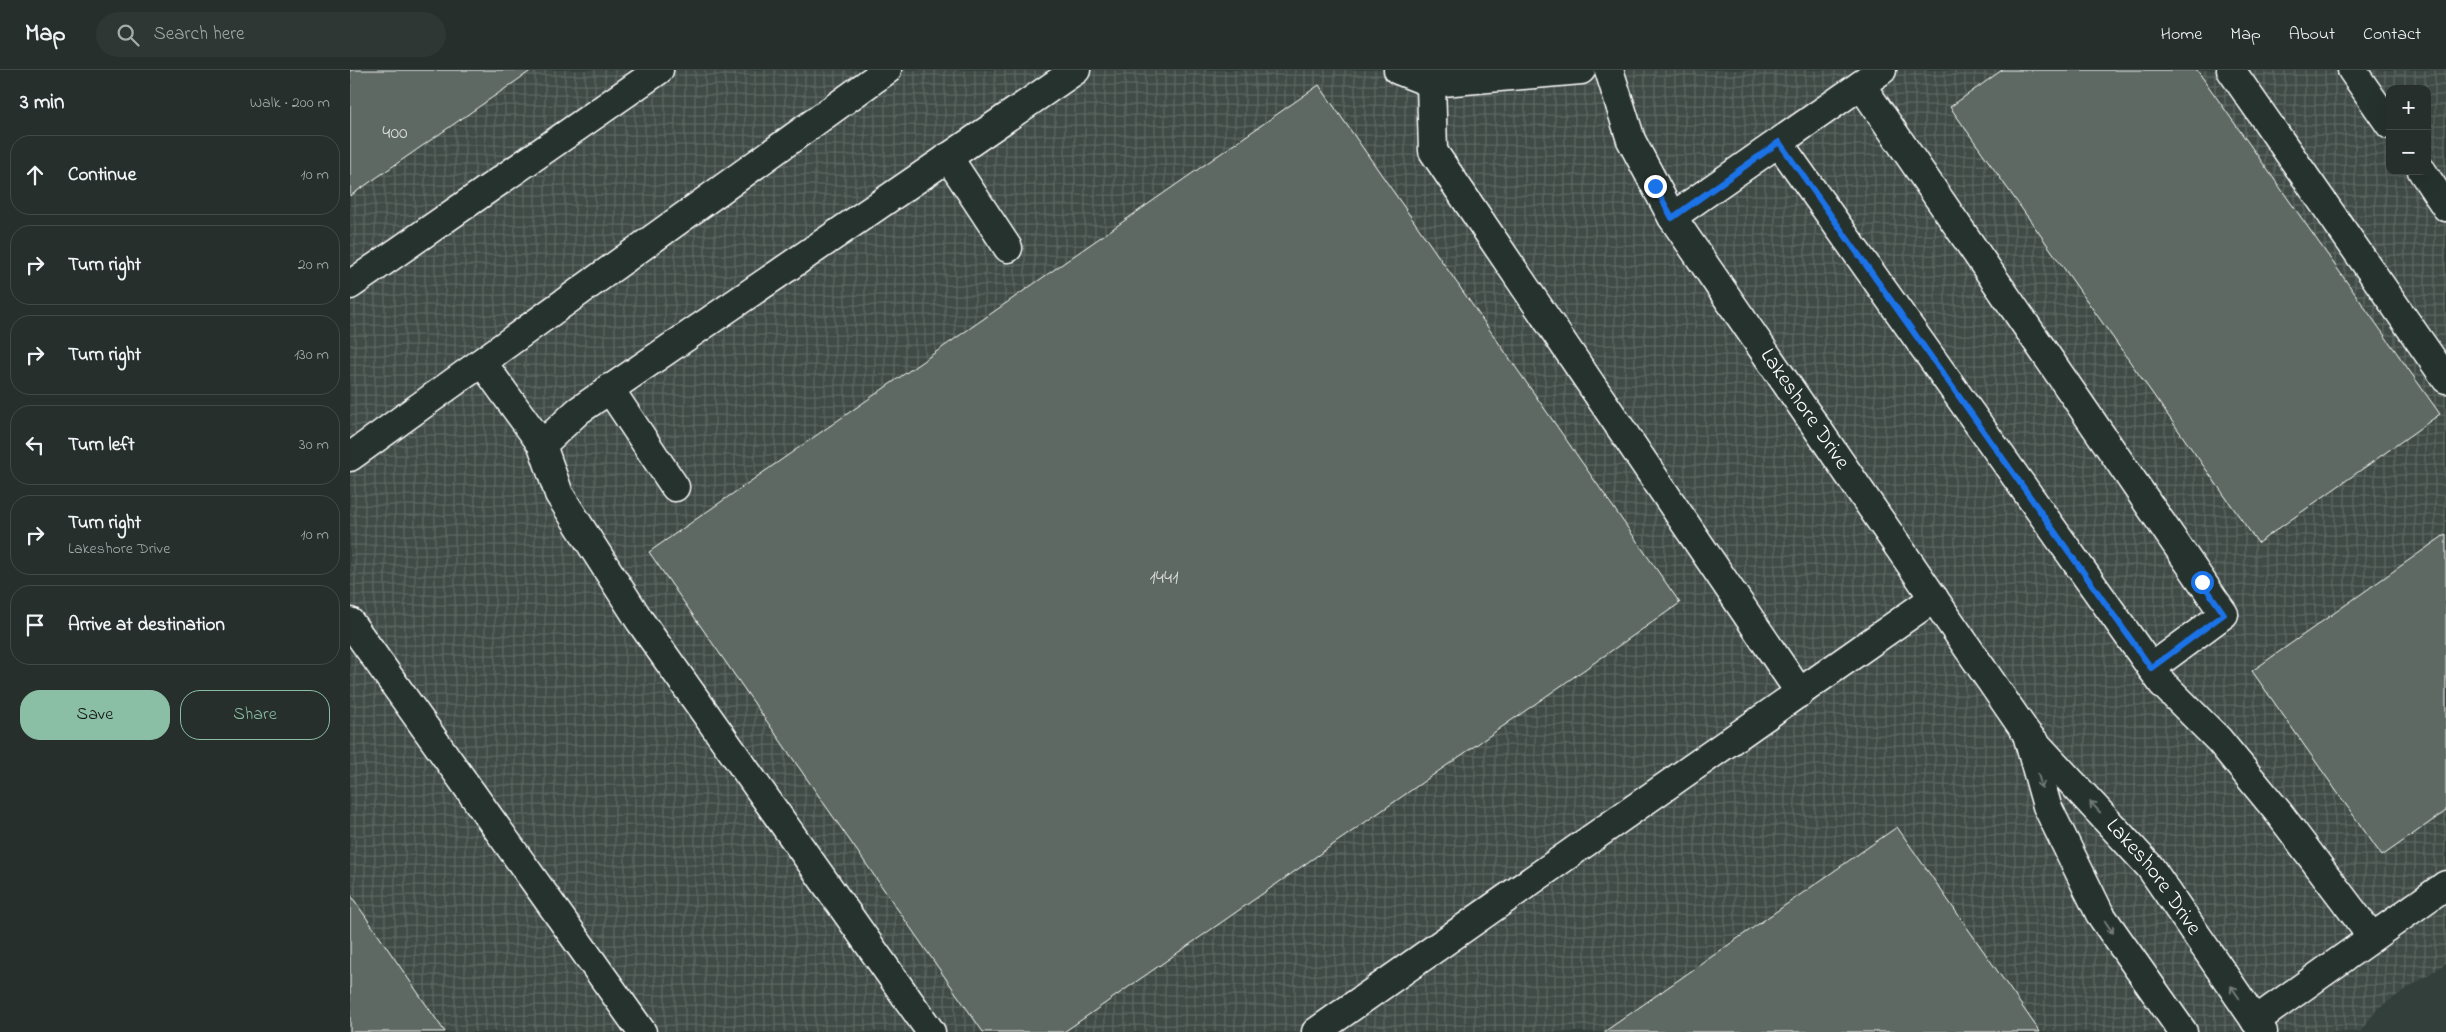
<!DOCTYPE html>
<meta charset="utf-8">
<style>
body{margin:0;font-family:"Indie Flower",sans-serif;background:#2e3734;color:#f1f3f6}
.controls{position:absolute;right:15px;top:15px;display:grid;overflow:hidden;border-radius:10px;box-shadow:0 5px 20px #0002}
.controls button{width:45px;height:45px;display:grid;place-items:center;padding:0;border:0;border-bottom:1px solid #424a48;background:#262f2c;color:#f1f3f6;font:25px sans-serif}
.stop{position:absolute;width:15px;height:15px;margin:-11px;border:4px solid #1a73e8;border-radius:50%;background:#fff}
.stop.end{background:#1a73e8;border-color:#fff;box-shadow:0 1px 5px #0008}
.list{margin:0;padding:0;list-style:none}
h2{display:flex;justify-content:space-between;align-items:center;height:65px;margin:0;padding:0 20px;font-size:21px}
h2 small{font-size:16px;font-weight:400;color:#a4a9a9}
.list li{display:grid;grid-template-columns:32px 1fr auto;gap:15px;align-items:center;box-sizing:border-box;height:80px;margin:0 10px 10px;padding:0 10px;border:1px solid #424a48;border-radius:20px}
.list b{display:block;font-size:19px;white-space:nowrap}
.list p{margin:0;font-size:16px;white-space:nowrap;color:#a4a9a9}
.list em{font-size:16px;font-style:normal;color:#a4a9a9}
.actions{display:flex;gap:10px;padding:15px 20px}
.actions a{flex:1;padding:11px 0;border:1px solid #8abfa5;border-radius:20px;text-align:center;font-size:18px;color:#8abfa5}
.actions .main{background:#8abfa5;color:#111}
.icon{flex:none;width:28px;height:28px;fill:none;stroke:currentColor;stroke-width:2;stroke-linecap:round;stroke-linejoin:round}
.map{position:relative;flex:none;width:2096px;height:962px;overflow:hidden}
header{display:flex;align-items:center;gap:30px;box-sizing:border-box;height:70px;padding:0 25px;background:#262f2c;border-bottom:1px solid #424a48}
header strong{font-size:24px}
nav{display:flex;gap:28px;margin-inline-start:auto;font-size:18px}
.search{width:350px;height:45px;background:#2e3734;display:flex;align-items:center;gap:12px;box-sizing:border-box;padding:0 18px;border-radius:28px;color:#a4a9a9;font-size:19px}
main{display:flex}
aside{flex:1;background:#262f2c}
.map>svg:first-child{display:block}
.industrial{fill:url(#industrial-grid);fill-rule:evenodd}
.building{fill:#5f6964;stroke:#fff}
.lines{fill:none;stroke-linecap:round;stroke-linejoin:round}
.minor-casing{stroke:#fff;stroke-width:31}
.minor{stroke:#26332d;stroke-width:28}
.oneway{stroke:#727a76}
.route{stroke:#1a73e8;stroke-width:6}
.labels{text-anchor:middle;dominant-baseline:central;stroke-width:4.5;stroke-linejoin:round;paint-order:stroke}
.number-label{font-size:20px;fill:#d7dad8}
.street-label{font-size:22px;fill:#fff;stroke:#26332d}
</style>
<header>
<strong>Map</strong>
<div class="search"><svg class="icon" aria-label="search" viewBox="0 0 24 24"><circle cx="10" cy="10" r="6"/><path d="M15 15l6 6"/></svg>Search here</div>
<nav><a>Home</a><a>Map</a><a>About</a><a>Contact</a></nav>
</header>
<main>
<aside>
<h2>3 min<small>Walk · 200 m</small></h2>
<ul class="list">
<li><svg class="icon" aria-label="ahead" viewBox="0 0 24 24"><path d="M12 20V5M6 11l6-6 6 6"/></svg><div><b>Continue</b></div><em>10 m</em></li>
<li><svg class="icon" aria-label="right" viewBox="0 0 24 24"><path d="M7 20v-9h11M14 6l5 5-5 5"/></svg><div><b>Turn right</b></div><em>20 m</em></li>
<li><svg class="icon" aria-label="right" viewBox="0 0 24 24"><path d="M7 20v-9h11M14 6l5 5-5 5"/></svg><div><b>Turn right</b></div><em>130 m</em></li>
<li><svg class="icon" aria-label="left" viewBox="0 0 24 24"><path d="M17 20v-9H6M10 6l-5 5 5 5"/></svg><div><b>Turn left</b></div><em>30 m</em></li>
<li><svg class="icon" aria-label="right" viewBox="0 0 24 24"><path d="M7 20v-9h11M14 6l5 5-5 5"/></svg><div><b>Turn right</b><p>Lakeshore Drive</p></div><em>10 m</em></li>
<li><svg class="icon" aria-label="arrive" viewBox="0 0 24 24"><path d="M6 21V4h12l-3 4 3 4H6"/></svg><div><b>Arrive at destination</b></div></li>
</ul>
<div class="actions"><a class="main">Save</a><a>Share</a></div>
</aside>
<div class="map">
<svg width="2096" height="962" viewBox="0 0 2096 962">
<defs>
<pattern id="industrial-grid" width="8" height="8" patternUnits="userSpaceOnUse" patternTransform="scale(1.25)"><rect width="8" height="8" fill="#404c47"/><path d="M0 4h8M4 0v8" fill="none" stroke="#5d6763"/></pattern>
</defs>
<rect width="100%" height="100%" fill="#333f3a"/>
<filter id="ink" filterUnits="userSpaceOnUse"><feTurbulence type="fractalNoise" baseFrequency=".02" numOctaves="2"/><feDisplacementMap in="SourceGraphic" scale="10" xChannelSelector="R" yChannelSelector="G"/><feConvolveMatrix kernelMatrix="1 2 1 2 8 2 1 2 1" color-interpolation-filters="sRGB"/></filter>
<g filter="url(#ink)">
<path class="industrial" d="M0,0H2096V893L2028,938L2010,962H0ZM2040,19H2077V101H2040Z"/>
<path class="building" d="M0,0H182L0,126Z
M1652,0H1847L2090,344L1908,473L1600,37Z
M969,15L1330,533L714,962H633L299,482Z
M2096,464V741L2032,786L1902,601Z
M1547,757L1690,962H1254Z
M0,824L95,962H0Z"/>
<g class="lines">
<defs>
<g id="minor">
<path d="M1048,0L1081,13L1231,0"/>
<path id="s1" d="M1259,0L1281,70L1322,147L1677,664L1800,797L1913,962"/>
<path d="M1881,0L2096,309"/>
<path d="M2002,0L2040,55"/>
<path d="M1081,13L1083,81L1450,623"/>
<path d="M1511,15L1874,544L1801,598"/>
<path d="M1429,73L1812,613L1869,670L1928,742L2022,867"/>
<path d="M598,87L658,178"/>
<path d="M2072,101L2096,137"/>
<path d="M1322,147L1532,0"/>
<path d="M0,215L309,0"/>
<path d="M132,292L192,375"/>
<path d="M259,318L325,417"/>
<path d="M0,387L537,0"/>
<path d="M0,552L292,962"/>
<path d="M1678,668L1697,736L1750,844L1833,962"/>
<path d="M1905,951L2096,815"/>
<path d="M581,962L290,551L209,424L192,375L228,341L726,0"/>
<path d="M966,962L1584,528"/>
</g>
</defs>
<use href="#minor" class="minor-casing"/>
<use href="#minor" class="minor"/>
</g>
<defs><path id="oneway-shaft" d="M-6 0H5M1.5-3L5.5 0L1.5 3" fill="none" stroke-width="1.6" stroke-linecap="round" stroke-linejoin="round" transform="scale(1.25)"/></defs>
<g class="oneway">
<use href="#oneway-shaft" transform="translate(1690 711) rotate(75)"/>
<use href="#oneway-shaft" transform="translate(1745 737) rotate(-133)"/>
<use href="#oneway-shaft" transform="translate(1759 857) rotate(55)"/>
<use href="#oneway-shaft" transform="translate(1885 922) rotate(-124)"/>
</g>
</g>
<g class="lines" filter="url(#ink)">
<path class="route" d="M1305,116L1322,148L1429,72L1801,598L1874,544L1852,512"/>
</g>
<g class="labels">
<g class="number-label">
<text x="45" y="63">400</text>
<text x="814" y="508">1441</text>
</g>
<g class="street-label">
<text stroke="none"><textPath href="#s1" startOffset="394">Lakeshore Drive</textPath></text>
<text stroke="none"><textPath href="#s1" startOffset="979">Lakeshore Drive</textPath></text>
</g>
</g>
</svg>
<div class="controls">
<button>+</button>
<button>−</button>
</div>
<div class="stop" style="left:1852px;top:512px"></div>
<div class="stop end" style="left:1305px;top:116px"></div>
</div>
</main>
